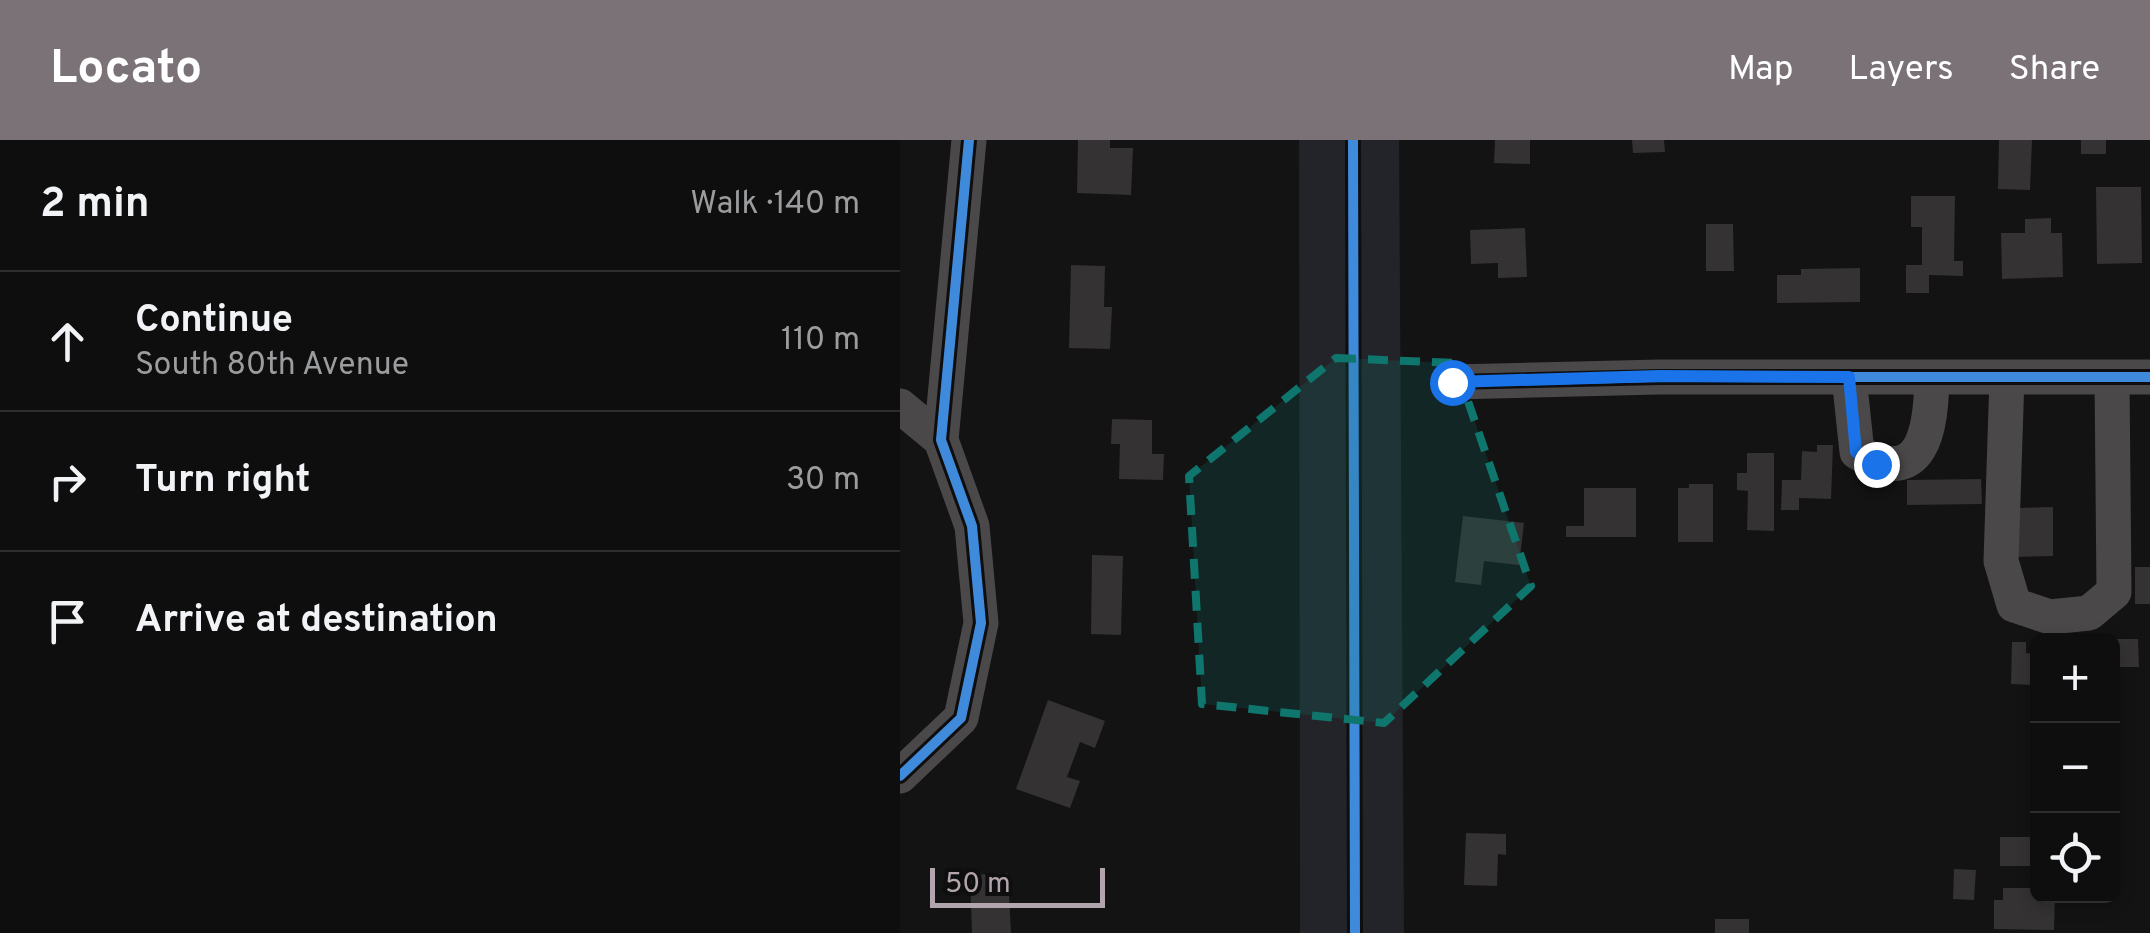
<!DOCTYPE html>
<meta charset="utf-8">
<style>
body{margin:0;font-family:Overpass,sans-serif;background:#1c1c1c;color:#f1f3f6}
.controls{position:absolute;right:30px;bottom:30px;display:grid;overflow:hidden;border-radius:15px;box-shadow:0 5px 15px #0003}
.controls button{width:90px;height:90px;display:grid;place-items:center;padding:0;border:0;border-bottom:2px solid #2e2e2e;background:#0e0e0e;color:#f1f3f6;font:50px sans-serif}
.scale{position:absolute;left:30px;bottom:25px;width:175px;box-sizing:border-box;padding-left:10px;border:5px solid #b3a5ad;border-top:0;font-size:28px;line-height:35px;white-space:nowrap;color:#b3a5ad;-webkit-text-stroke:8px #0f0e0e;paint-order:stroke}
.stop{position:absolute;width:30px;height:30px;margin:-22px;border:8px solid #1a73e8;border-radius:50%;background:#fff}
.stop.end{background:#1a73e8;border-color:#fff;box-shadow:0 2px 10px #0008}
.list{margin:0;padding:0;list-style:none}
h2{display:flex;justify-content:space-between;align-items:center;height:130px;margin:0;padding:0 40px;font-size:42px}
h2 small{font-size:32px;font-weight:400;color:#9b9c9e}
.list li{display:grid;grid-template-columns:65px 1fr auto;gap:30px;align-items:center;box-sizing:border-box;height:140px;padding:0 40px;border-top:2px solid #2e2e2e}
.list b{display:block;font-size:38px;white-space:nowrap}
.list p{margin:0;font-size:32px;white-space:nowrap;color:#9b9c9e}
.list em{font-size:32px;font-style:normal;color:#9b9c9e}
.icon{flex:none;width:55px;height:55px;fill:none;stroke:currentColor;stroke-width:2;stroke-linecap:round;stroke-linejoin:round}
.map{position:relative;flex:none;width:1250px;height:793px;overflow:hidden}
header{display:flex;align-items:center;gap:60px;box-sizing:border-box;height:140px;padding:0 50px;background:#7b7277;color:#fff}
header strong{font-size:48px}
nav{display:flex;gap:55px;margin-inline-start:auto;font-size:35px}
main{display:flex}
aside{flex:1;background:#0e0e0e}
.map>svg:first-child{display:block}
.green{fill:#232429}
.building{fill:#343233}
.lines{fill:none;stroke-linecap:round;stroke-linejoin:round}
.minor{stroke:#4a4849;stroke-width:35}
.cycleway-casing{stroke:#0f0e0e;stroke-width:16}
.cycleway{stroke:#408adc;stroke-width:10}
.route{stroke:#1a73e8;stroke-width:12}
.marked{fill:#0f766e;fill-opacity:0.2;stroke:#0f766e;stroke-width:8;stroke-dasharray:20 12;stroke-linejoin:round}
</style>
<header>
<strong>Locato</strong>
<nav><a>Map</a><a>Layers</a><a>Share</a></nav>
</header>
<main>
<aside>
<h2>2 min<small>Walk · 140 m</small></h2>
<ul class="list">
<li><svg class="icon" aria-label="ahead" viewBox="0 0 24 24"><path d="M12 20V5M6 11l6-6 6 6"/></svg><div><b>Continue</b><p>South 80th Avenue</p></div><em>110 m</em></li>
<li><svg class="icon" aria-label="right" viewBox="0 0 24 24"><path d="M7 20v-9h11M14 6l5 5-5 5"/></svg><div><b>Turn right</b></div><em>30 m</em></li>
<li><svg class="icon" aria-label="arrive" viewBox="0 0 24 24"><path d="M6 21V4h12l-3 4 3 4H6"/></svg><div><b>Arrive at destination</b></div></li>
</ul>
</aside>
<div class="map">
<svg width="1250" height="793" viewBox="0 0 1250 793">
<rect width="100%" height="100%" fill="#131313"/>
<path class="green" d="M399,0H499L504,793H400Z"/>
<path class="building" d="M178,0H210V8H233L231,55L177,53Z
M595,0H630V24L594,23Z
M732,0H764L765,12L733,13Z
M1099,0H1132L1130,50L1098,49Z
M1181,0H1206V14H1181Z
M1196,47H1241L1242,123L1197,124Z
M1011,56H1055L1054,121H1063V136L1029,135V153H1006V125H1022V87H1011Z
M1151,78V93H1162L1163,137L1102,139L1101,93H1125V79Z
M806,84H833L834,131H806Z
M625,88L627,137L598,138V123L571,124L570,90Z
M171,125L205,126L204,167H212L210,209L169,208Z
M960,128V162L877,163V135H901V129Z
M212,279L252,280V314H264L263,340L219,339L220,304H211Z
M917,305H933L931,359L899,358V370H881L882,340H901L902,311L917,312Z
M847,313H874V391L847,390L848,351L837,350V333H847Z
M1081,339L1082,364L1007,365V340Z
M789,344H813V402H778V348H789Z
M684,348H736V397H666V386H684Z
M1153,367V416L1111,417L1116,368Z
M563,376L624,383L619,425L584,421L581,445L555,442Z
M192,415L223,416L221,495L191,494Z
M1235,427H1250V464H1235Z
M1212,499H1238L1239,527H1212Z
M1112,502H1126V513L1134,514L1133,545L1111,544Z
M148,560L205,581L195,608L180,602L167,637L180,641L170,668L116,649Z
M566,693L606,694V715L598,714L597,746L564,745Z
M1100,697H1138V726H1100Z
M1054,729L1076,730L1074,760L1053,759Z
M108,733L111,793H72L70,735Z
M1103,748H1138V756H1155L1154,790L1094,789V760H1103Z
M815,779H849V793H815Z"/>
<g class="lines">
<path class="minor" d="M949,237L957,312C1024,350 1031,288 1032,237
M1107,237L1101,421L1114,465L1150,477L1189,473L1214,452L1212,237
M552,242L759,237H1250
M0,266L41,300
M0,636L61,578L81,483L72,386L41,300L69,0"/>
<defs>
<path id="cycleway" d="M453,0L455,793
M552,242L759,237H1250
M0,636L61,578L81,483L72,386L41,300L69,0"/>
</defs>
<use href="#cycleway" class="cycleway-casing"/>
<use href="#cycleway" class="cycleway"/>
</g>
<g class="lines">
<path class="route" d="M552,242L759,236L949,237L956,312L976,324"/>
</g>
<path class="marked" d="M436,218L555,223L631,446L484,583L302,564L289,336Z"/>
</svg>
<div class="controls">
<button>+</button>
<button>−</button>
<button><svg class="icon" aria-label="locate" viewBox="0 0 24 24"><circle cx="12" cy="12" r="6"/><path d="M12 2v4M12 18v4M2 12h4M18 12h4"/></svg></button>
</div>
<div class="scale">50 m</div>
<div class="stop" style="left:552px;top:242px"></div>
<div class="stop end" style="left:976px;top:324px"></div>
</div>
</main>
